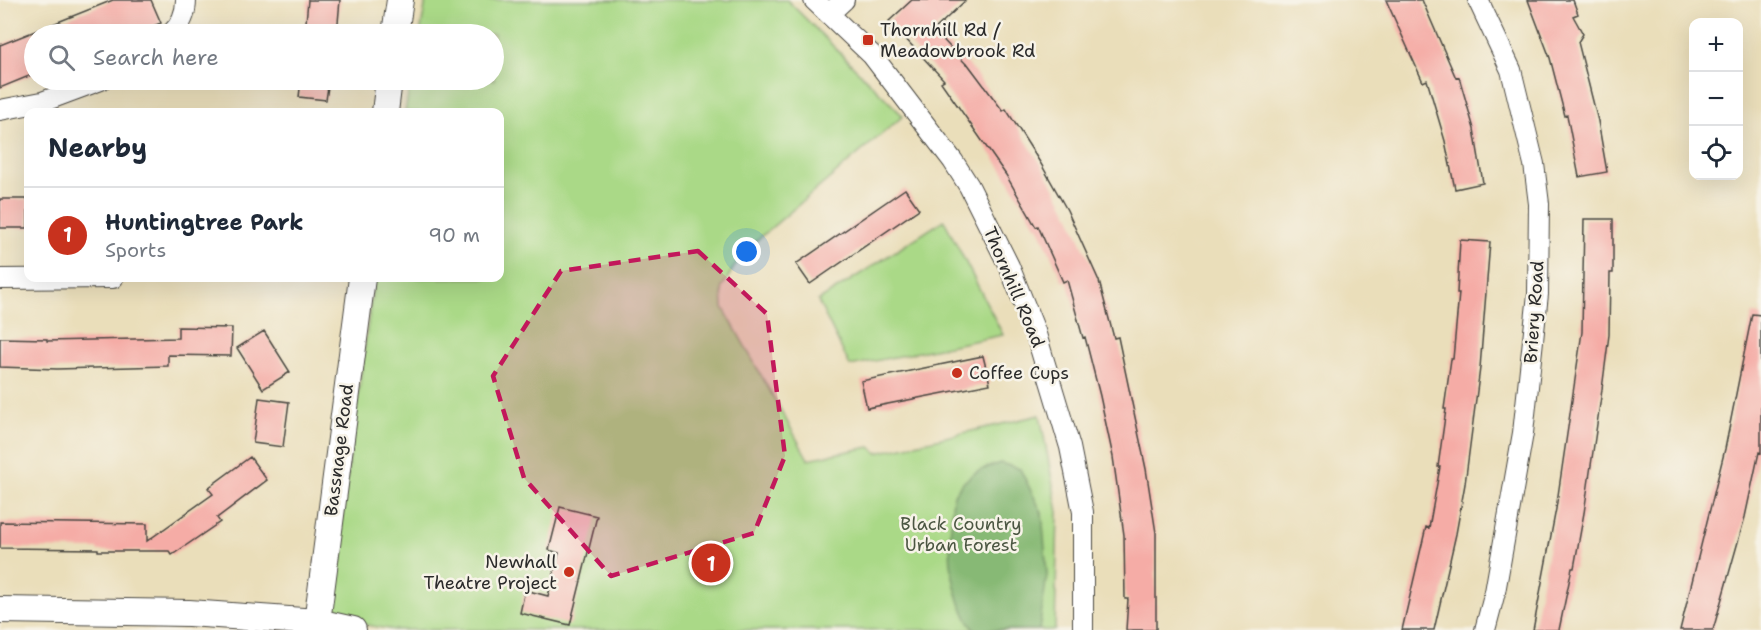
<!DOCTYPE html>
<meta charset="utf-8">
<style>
body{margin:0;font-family:"Shantell Sans",sans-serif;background:#f2f2f3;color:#1f2937}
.controls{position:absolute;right:18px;top:18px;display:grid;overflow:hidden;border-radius:12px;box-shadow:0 6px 24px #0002}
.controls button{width:54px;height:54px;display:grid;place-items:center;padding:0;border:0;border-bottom:2px solid #e0e1e3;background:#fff;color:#1f2937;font:30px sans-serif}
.you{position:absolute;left:747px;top:252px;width:21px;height:21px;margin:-15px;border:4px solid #fff;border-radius:50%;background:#1a73e8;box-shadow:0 0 0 9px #1a73e833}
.badge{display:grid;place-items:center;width:39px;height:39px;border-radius:50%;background:#c8321e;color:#fff;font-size:20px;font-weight:700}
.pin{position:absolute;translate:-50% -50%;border:3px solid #fff;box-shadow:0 2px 6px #0006}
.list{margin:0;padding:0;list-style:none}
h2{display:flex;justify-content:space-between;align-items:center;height:78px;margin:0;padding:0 24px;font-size:26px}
h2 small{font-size:20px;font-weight:400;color:#747a83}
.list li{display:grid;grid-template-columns:39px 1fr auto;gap:18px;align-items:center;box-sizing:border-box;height:96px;padding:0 24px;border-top:2px solid #e0e1e3}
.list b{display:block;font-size:22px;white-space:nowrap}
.list p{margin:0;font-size:20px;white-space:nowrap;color:#747a83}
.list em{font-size:20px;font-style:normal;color:#747a83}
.icon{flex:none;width:33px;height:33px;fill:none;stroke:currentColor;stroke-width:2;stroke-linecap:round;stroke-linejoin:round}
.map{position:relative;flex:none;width:1761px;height:630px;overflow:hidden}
.search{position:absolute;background:#fff;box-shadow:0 6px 24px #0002;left:24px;top:24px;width:480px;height:66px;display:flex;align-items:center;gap:15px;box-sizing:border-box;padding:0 21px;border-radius:33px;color:#747a83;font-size:22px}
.panel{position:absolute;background:#fff;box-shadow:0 6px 24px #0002;left:24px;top:108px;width:480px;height:174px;border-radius:12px}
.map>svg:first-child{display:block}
.green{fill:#aad987;stroke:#6a8259;stroke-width:1.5}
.forest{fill:#87b974;stroke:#597250;stroke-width:1.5}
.building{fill:#f5aca6}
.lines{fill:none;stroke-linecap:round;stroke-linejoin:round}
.minor-casing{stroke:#484640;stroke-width:22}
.tertiary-casing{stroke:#484640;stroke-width:28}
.minor{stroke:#fff;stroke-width:20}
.tertiary{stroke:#fff;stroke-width:26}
.marked{fill:#c2185b;fill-opacity:0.2;stroke:#c2185b;stroke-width:4.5;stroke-dasharray:12 8;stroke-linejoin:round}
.poi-dot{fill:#c8321e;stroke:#f7f3e8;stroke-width:2}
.labels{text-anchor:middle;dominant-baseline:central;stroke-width:5;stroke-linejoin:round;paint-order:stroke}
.poi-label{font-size:18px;fill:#2b2b2b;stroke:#f7f3e8;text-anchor:start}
.street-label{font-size:18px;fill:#2b2b2b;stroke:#f7f3e8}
.park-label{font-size:18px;fill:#4b5642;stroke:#f7f3e8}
</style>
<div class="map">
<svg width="1761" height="630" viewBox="0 0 1761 630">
<rect width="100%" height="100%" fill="#f7f3e8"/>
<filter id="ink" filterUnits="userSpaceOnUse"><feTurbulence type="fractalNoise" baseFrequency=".0167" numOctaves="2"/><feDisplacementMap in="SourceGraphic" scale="12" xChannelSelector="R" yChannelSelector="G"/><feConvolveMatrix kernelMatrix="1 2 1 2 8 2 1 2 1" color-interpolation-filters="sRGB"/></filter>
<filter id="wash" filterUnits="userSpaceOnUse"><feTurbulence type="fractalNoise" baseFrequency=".008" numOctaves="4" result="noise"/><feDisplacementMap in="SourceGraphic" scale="24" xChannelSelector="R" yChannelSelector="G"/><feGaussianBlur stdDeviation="1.35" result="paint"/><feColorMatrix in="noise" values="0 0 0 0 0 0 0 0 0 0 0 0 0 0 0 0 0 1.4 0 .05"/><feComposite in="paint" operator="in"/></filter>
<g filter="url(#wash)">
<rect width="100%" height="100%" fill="#eadeba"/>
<path class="green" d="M426,0H787L903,116L744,251L722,287L723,307L808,459L870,447L877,453L1040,415L1058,512L1055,630H394L328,618L374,278H500V112H405L411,80H494V34H420Z
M944,220L1003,335L850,366L818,301Z"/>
<path class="forest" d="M1000,463L1020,469L1042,513L1047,575L1039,630H974C951,597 947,554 952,515C952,508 952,498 955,493C969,473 979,470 1000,463Z"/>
<g id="blocks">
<path class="building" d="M113,0H151L161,23L133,34H34V74L0,88V45Z
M308,0H340L337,34H305Z
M912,0H966L934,30L966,64L967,63L1003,111L1006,109L1041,164L1067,210L1099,281L1114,338L1118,337L1146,469L1156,533V630H1126L1128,599H1125L1124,535L1113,457L1100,396L1085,337L1083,338L1067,280L1063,282L1038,226L1036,227L1006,175L941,82L944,80L889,21Z
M1386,0H1422L1456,78L1459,77L1474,129L1483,183L1455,189L1445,141L1427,80L1423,82Z
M1528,0H1573L1578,14L1573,16L1583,34L1578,42L1598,121L1607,172L1579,177L1567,115L1565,116L1550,58Z
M301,80H329L326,100L299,97Z
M905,189L919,209L810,284L796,264Z
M0,199H28V228H0Z
M1584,219H1613V273H1610L1609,335L1601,397L1584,513L1574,568H1572L1559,630H1533L1556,509L1582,332Z
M1460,240L1490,242L1480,368L1465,484L1456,534L1434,630H1402L1426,527L1429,528L1440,467H1438L1446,409H1444L1451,359H1453L1459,293H1457Z
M1752,314L1761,315V453L1759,452L1745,517L1713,630H1680L1725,449Z
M178,327L232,328L231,356L168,355V366L57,369L0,367V338L47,339V341L178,338Z
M264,331L290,372L263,389L237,348Z
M983,356L990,384L867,408L861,381Z
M259,398L289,402L283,447L253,443Z
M250,457L267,480L217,518L220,522L172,555L169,551H98V549L0,548V522L147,524V541L213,494L208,488Z
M560,507L597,516L570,625L520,613L525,590L548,596L559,553L549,550Z"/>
</g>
</g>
<g filter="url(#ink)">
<use href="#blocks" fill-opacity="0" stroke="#484640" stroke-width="1.5"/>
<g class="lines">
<defs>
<path id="minor" d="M814,0L872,55L953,161L969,186L1009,266L1035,331L1070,447L1083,512V630
M1478,0L1511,70L1534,164L1539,204L1538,294L1523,433L1495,592L1485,630
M830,13L844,0
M171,34C181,25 186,13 186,0
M0,110L42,102L101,80
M0,279L113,278"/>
<path id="tertiary" d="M395,34L400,0
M385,112L389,80
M0,610L189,613L317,622L353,630
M317,622L362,278"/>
</defs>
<use href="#minor" class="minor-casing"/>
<use href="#tertiary" class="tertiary-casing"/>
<use href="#minor" class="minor"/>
<use href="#tertiary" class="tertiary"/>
</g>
</g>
<path class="marked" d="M698,251L767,314L785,456L754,533L611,576L524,478L493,376L561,271Z"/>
<g class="poi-dot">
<rect x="862" y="34" width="12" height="12" rx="3"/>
<circle cx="957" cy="373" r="6"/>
<circle cx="569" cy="572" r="6"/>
</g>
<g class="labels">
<g class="poi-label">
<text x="880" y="30">Thornhill Rd /<tspan x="880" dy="21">Meadowbrook Rd</tspan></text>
<text x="969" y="373">Coffee Cups</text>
<text x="557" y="562" text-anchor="end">Newhall<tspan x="557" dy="21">Theatre Project</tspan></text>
</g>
<g class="street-label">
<text transform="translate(1014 287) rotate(67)">Thornhill Road</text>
<text transform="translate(1534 312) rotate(-86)">Briery Road</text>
<text transform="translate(339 450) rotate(-83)">Bassnage Road</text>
</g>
<g class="park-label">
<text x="961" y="524">Black Country<tspan x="961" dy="21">Urban Forest</tspan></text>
</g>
</g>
</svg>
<div class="controls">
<button>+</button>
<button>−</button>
<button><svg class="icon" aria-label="locate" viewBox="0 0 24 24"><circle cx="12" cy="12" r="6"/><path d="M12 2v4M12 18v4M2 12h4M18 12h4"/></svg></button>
</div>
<div class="you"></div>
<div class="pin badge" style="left:711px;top:563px">1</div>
<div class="search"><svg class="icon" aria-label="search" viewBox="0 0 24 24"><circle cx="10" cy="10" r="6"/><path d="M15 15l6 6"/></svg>Search here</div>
<section class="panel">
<h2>Nearby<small></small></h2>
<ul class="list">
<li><span class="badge">1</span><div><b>Huntingtree Park</b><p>Sports</p></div><em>90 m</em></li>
</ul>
</section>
</div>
